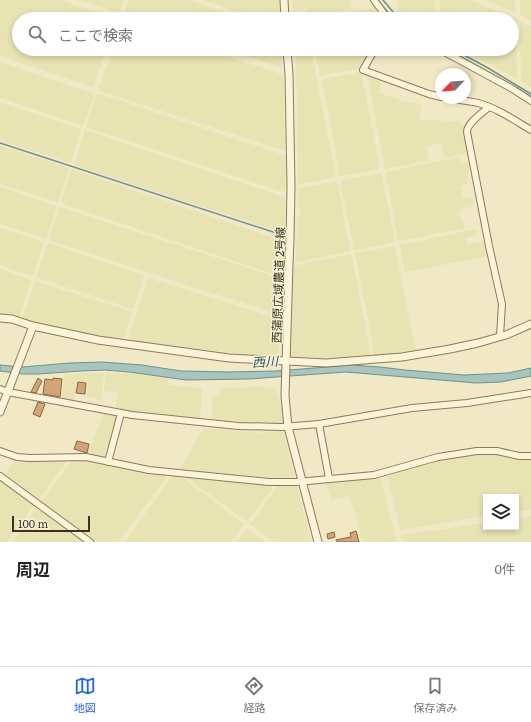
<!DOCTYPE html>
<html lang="ja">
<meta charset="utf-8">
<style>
body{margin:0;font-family:Literata,"Noto Sans JP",serif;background:#f2f2f2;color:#222}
.controls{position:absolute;right:12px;bottom:12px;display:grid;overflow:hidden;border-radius:0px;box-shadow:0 2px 6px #0003}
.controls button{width:36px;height:36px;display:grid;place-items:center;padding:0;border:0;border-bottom:1px solid #e0e0e0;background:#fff;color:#222;font:20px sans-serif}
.compass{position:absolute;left:435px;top:68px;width:36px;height:36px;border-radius:50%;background:#fff;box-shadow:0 2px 6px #0003;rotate:245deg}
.scale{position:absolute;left:12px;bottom:10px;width:78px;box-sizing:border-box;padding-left:4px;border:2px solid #3d301e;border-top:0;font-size:11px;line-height:14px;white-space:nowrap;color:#3d301e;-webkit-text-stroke:3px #f8f1d5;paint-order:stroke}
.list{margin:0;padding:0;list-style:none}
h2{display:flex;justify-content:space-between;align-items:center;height:52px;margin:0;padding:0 16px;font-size:17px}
h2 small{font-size:13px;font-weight:400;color:#767676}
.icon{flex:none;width:22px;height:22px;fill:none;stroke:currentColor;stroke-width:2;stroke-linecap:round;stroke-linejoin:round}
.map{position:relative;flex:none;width:531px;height:542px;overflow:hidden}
.search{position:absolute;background:#fff;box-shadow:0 2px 6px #0003;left:12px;right:12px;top:12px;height:44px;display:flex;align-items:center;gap:10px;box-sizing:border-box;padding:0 14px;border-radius:22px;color:#767676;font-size:15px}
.sheet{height:124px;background:#fff}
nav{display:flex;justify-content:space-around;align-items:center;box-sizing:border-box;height:56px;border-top:1px solid #e0e0e0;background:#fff;font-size:11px;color:#767676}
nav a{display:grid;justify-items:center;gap:2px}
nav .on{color:#2563eb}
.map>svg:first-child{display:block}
.farmland{fill:#e8e3b2}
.water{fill:#a7c4be;stroke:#6c948d}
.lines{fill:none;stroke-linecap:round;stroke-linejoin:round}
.stream{stroke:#6c948d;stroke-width:1.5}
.building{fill:#d2a578;stroke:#8f643d}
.minor-casing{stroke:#8e7a59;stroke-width:8}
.tertiary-casing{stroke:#8e7a59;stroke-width:9}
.minor{stroke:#fbf4d9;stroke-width:6}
.tertiary{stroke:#fbf4d9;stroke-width:7}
.labels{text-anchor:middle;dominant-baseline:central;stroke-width:3;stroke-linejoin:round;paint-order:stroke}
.street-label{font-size:12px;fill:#3d301e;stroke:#f8f1d5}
.water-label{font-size:13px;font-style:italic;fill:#2c5d5e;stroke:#f8f1d5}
</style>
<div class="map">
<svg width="531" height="542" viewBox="0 0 531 542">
<rect width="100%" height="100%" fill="#f1e8c5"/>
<path class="farmland" d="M0,0H59L116,19H19V49H106L93,87L0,56Z
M78,0H124L119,13Z
M129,0H187L242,19H138L124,14Z
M203,0H280L281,19H256Z
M292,0H350L352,9L308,18L306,8L293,11Z
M398,0H435V19H409L398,13Z
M440,0H470L515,19L517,79L460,49H512V19H440Z
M486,0H515L516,13Z
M520,0H531V20L520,15Z
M375,8L382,19H315Z
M303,12L305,19H294V15Z
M520,21L531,26V87L521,81Z
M113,49H206L283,75L285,151L98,90Z
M225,49H281L282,68Z
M295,49H311L336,177L298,184L297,102Z
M315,49H372L363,66L360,68L320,76Z
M0,62L95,94L83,126L0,98Z
M361,72L380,169L340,176L322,79Z
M367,74L381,79L379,93L404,101L420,105L421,107L420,120L456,121L466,126L469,153L445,158L442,143L427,146L429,160L385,169Z
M97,93L286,156L285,192L86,127Z
M0,103L81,129L71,163L0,140Z
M85,130L285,197L284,233L74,165Z
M0,146L69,168L58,202L0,184Z
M460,157L461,163L471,161L472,169H469L467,180V184L460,186L462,199L473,197L474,206L461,209L459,214L465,228L398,241L386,172Z
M71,169L283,241V277L61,203Z
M381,173L395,242L354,250L340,181Z
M337,181L350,251L296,262L297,217L301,216L297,189Z
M0,187L57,206L46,239L0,224Z
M60,207L284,280V316L49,240Z
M0,228L44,242L33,276L0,265Z
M476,229L477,235L466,238L467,245L485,241L488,256L405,272L400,245Z
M48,243L144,275L133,309L36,277Z
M395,246L416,351L374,356L372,339L355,253Z
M351,254L368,341L370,356L328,358L291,357L293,266Z
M0,269L31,280L19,318L0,314Z
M148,278L282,320L278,358L128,341Z
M35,281L132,312L123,341L53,327L22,319Z
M90,373H104L101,400L87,397L88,382L77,381L74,403L61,400L65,375Z
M106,373L134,374L167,379L169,385L202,389L200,419L132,414L116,410L117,392L104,391Z
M265,387L268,389L274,388L278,395L285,425L276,426L211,422L213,397L219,395L220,388Z
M104,413L117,414L118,419L106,457L88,453Z
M204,428L256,433L283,431L295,477L266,478L180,469Z
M482,454H496L523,459L531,458V509L516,512V497H486V516L400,530L387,476L434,461Z
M16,459L24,461H67L39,499L5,474Z
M72,461H86L166,476L164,481L118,542H94L41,502Z
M173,475L180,476L244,524L231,542H125Z
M188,477L271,485L272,489L247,521L188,479Z
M380,477L397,542H363L350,496L331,500L326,482Z
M0,480L34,505L7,542H0Z
M278,486H297L311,542H275L250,524Z
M37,507L84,542H12Z
M531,516V542H403L401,535L486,523V527H516V518Z
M247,528L265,542H237Z"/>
<path class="water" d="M102,362L142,365L181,371L228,372L276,371L352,365L380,367L405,370L464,375L508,373L531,368V376L501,382L476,383L346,372L249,379L186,380L129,372L105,370L81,371L38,374H22L0,371V365L22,367L70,363Z"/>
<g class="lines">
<path class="stream" d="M378,0L393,19
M383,0L399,19
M447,49L508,83
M453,49L488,68L531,94
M517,88L531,97
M0,143L270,231L286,236"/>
</g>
<path class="building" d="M38,378L42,381L36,393L31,392Z
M53,378L62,379L60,397L43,394L45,379L53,380Z
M78,382L86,383L85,394L76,393Z
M38,402L45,404L40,417L33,414Z
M77,441L89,444L87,453L74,449Z
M356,531L359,542H337L336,540L351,537L350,533Z
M334,532L335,537L328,539L327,534Z"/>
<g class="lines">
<defs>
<path id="minor" d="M374,0L388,19
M375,49L363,70L429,94L441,97
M439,49L511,88L531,101
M447,98C458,100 468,101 478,103C497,108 514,120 531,130
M489,107C482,113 467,123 467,132L489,246L502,304L500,336
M0,389L8,392L132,415L238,426L282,427L319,424L412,408L467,403L531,393
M319,424L329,478
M0,451L17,457L30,458L86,457L149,470L269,482H297L374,475L438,457L477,451H497L519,456H531
M108,462L121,413
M0,476L90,542"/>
<path id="tertiary" d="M284,0L285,19
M287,49L289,75L291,186L290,240L289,264L285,396L288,427L318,542
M0,318L12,319L33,326L98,340L156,348L229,358L326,363L402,357L450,349L478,343L506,335L531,324
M0,412L33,326"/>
</defs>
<use href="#minor" class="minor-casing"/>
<use href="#tertiary" class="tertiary-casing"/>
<use href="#minor" class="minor"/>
<use href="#tertiary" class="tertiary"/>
</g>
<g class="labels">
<g class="street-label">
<text transform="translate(278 285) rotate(-88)">西蒲原広域農道 2号線</text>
</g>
<g class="water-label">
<text transform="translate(265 361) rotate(-3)">西川</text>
</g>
</g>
</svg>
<div class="controls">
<button><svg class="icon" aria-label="layers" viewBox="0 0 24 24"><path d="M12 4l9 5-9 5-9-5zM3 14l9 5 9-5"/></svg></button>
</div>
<svg class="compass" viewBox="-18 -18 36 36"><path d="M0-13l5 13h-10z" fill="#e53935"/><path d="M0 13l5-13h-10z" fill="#767676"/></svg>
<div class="scale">100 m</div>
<div class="search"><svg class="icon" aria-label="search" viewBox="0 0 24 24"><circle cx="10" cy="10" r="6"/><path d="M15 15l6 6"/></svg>ここで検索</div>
</div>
<section class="sheet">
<h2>周辺<small>0件</small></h2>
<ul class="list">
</ul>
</section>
<nav>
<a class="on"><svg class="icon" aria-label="map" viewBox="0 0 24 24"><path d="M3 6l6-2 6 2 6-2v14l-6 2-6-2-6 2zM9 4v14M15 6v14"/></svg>地図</a>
<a><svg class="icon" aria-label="directions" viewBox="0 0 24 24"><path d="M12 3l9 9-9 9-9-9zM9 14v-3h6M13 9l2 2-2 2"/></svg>経路</a>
<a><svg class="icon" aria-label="saved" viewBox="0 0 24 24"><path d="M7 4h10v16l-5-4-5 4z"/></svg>保存済み</a>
</nav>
